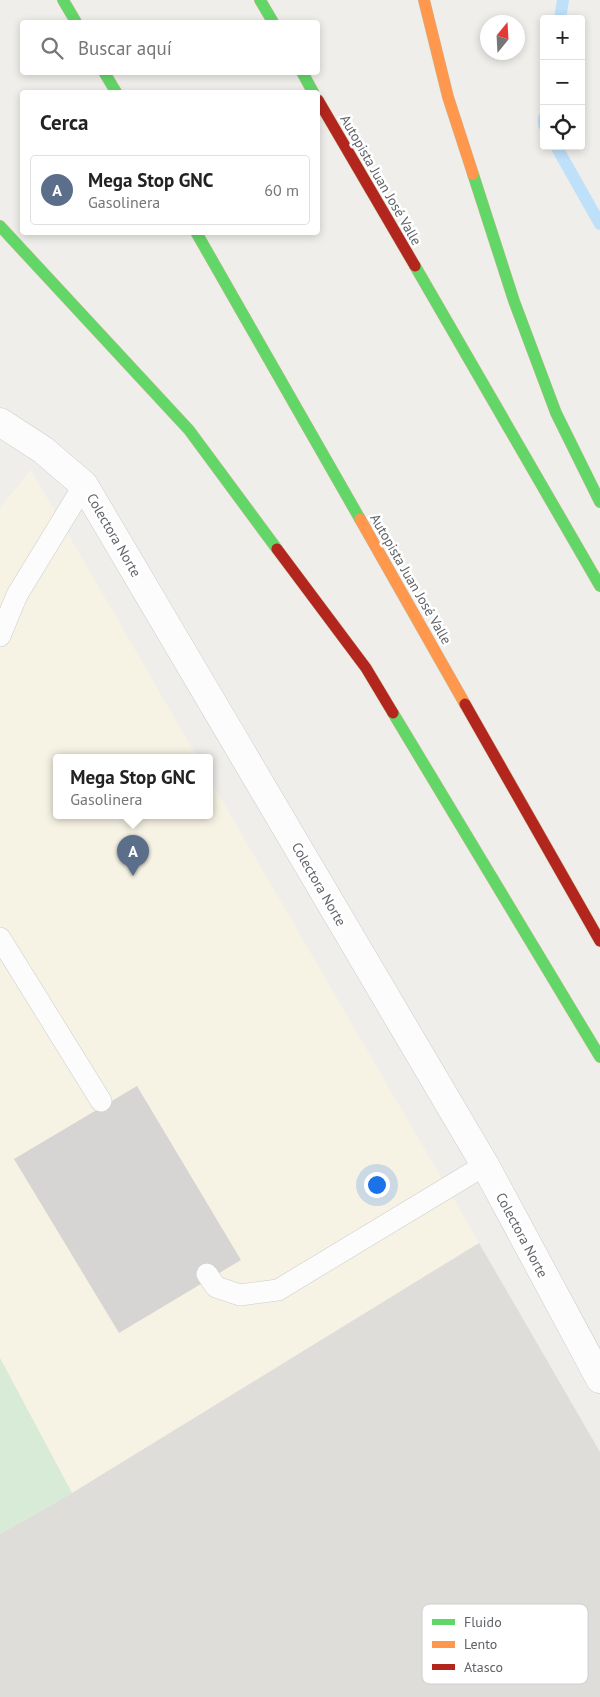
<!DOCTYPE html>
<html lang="es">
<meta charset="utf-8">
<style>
body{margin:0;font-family:"PT Sans",sans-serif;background:#f6f6f6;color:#222}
.controls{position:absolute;right:15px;top:15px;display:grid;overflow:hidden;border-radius:5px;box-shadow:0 2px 8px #0003}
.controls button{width:45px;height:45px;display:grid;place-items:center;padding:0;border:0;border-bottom:1px solid #e0e0e0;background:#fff;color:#222;font:25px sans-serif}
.compass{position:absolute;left:480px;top:15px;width:45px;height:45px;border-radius:50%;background:#fff;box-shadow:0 2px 8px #0003;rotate:18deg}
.you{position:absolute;left:376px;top:1184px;width:18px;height:18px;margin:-12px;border:4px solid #fff;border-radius:50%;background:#1a73e8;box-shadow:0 0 0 8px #1a73e833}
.badge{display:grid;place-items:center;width:32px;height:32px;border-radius:50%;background:#919496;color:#fff;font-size:16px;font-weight:700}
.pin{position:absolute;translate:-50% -41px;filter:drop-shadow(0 1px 2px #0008)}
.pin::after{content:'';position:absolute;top:26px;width:18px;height:15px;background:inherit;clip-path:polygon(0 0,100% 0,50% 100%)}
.popup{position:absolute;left:53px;top:754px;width:160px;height:65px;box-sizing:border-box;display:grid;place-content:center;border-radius:5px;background:#fff;filter:drop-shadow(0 1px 4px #0005);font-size:16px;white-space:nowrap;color:#767676}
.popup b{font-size:19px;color:#222}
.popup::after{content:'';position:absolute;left:50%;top:100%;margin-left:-10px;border:10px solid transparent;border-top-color:#fff}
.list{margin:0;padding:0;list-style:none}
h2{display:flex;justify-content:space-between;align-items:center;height:65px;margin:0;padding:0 20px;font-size:21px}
h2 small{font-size:16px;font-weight:400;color:#767676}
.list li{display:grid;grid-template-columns:32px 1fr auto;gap:15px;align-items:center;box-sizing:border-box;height:70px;margin:0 10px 10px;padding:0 10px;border:1px solid #e0e0e0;border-radius:5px}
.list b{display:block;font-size:19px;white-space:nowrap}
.list p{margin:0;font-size:16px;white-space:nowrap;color:#767676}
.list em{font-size:16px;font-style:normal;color:#767676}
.icon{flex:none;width:28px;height:28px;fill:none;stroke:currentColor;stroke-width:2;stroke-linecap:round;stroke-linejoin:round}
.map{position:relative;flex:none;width:600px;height:1697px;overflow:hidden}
.search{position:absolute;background:#fff;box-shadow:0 2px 8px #0003;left:20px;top:20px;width:300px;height:55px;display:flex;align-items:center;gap:12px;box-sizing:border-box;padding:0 18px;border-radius:5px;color:#767676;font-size:19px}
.panel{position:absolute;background:#fff;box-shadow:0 2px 8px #0003;left:20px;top:90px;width:300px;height:145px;border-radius:5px}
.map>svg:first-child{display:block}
.commercial{fill:#f7f3e4}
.industrial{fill:#dfddda}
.green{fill:#d8ebd6}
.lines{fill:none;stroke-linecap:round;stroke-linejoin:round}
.stream{stroke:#bfe0f9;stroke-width:12}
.building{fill:#d6d5d3}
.lane-casing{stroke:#cbcccc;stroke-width:22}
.street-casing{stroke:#cbcccc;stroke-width:29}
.fast-casing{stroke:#c8b996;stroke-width:12}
.slow-casing{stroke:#c8b996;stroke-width:12}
.jam-casing{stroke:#c8b996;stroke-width:12}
.lane{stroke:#fdfcfc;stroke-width:21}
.street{stroke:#fdfcfc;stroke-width:28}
.fast{stroke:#63d668;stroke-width:11}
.slow{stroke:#ff974d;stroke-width:11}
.jam{stroke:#b3261e;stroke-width:11}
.labels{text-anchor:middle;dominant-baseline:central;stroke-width:5;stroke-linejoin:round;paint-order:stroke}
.street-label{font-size:14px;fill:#5f6368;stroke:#fff}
.key{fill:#fff;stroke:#cfd0d2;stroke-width:1}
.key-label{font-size:14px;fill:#5f6368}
</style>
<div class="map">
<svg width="600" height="1697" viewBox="0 0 600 1697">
<rect width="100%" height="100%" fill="#efeeea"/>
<path class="commercial" d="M31,470L197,757H57V815H209V778L479,1243L72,1493L0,1358V508Z"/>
<path class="industrial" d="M479,1243L600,1452V1697H0V1534L72,1493Z"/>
<path class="green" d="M0,1358L72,1493L0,1534Z"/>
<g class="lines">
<path class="stream" d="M560,19L563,0
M544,118V125
M556,146L600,224"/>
</g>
<path class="building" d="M137,1086L241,1260L119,1333L14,1159Z"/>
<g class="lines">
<defs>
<path id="lane" d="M0,636L17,595L84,485
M0,938L101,1101
M207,1274L216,1287L240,1295L278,1290L485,1165"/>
<path id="street" d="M0,422L43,450L84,485L485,1165L600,1379"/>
<path id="fast" d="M63,0L76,22
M260,0L273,22
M104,72L116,92
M302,72L313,92
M473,174L514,301L556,413L600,502
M0,226L189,430L277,549
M196,232L360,519
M415,266L600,586
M393,713L600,1057"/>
<path id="slow" d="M424,0L448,97L473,174
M360,519L465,704"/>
<path id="jam" d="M318,100L415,266
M277,549L366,668L393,713
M465,704L600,941"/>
</defs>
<use href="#lane" class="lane-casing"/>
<use href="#street" class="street-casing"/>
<use href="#fast" class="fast-casing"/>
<use href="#slow" class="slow-casing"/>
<use href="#jam" class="jam-casing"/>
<use href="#lane" class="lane"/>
<use href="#street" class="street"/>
<use href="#fast" class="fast"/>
<use href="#slow" class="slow"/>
<use href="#jam" class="jam"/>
</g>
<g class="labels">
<g class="street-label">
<text transform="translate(381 180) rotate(60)">Autopista Juan José Valle</text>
<text transform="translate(114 535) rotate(60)">Colectora Norte</text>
<text transform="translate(411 579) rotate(60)">Autopista Juan José Valle</text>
<text transform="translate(319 884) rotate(60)">Colectora Norte</text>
<text transform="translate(522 1235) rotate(62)">Colectora Norte</text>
</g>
</g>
<rect x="422" y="1604" width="166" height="80" rx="8" class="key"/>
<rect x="432" y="1619" width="23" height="6" fill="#63d668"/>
<rect x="432" y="1641" width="23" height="7" fill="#ff974d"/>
<rect x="432" y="1664" width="23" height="6" fill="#b3261e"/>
<g class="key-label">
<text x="464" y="1627">Fluido</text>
<text x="464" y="1649">Lento</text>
<text x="464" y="1672">Atasco</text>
</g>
</svg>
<div class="controls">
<button>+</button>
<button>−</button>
<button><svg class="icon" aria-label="locate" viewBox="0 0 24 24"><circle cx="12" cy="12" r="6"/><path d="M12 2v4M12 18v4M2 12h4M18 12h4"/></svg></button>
</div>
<svg class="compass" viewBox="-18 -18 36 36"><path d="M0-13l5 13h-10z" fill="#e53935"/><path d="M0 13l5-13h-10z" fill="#767676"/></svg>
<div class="you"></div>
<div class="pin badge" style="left:133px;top:876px;background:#5c6f8a">A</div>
<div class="popup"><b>Mega Stop GNC</b>Gasolinera</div>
<div class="search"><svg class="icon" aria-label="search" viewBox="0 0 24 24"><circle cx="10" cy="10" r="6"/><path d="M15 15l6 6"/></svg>Buscar aquí</div>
<section class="panel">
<h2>Cerca<small></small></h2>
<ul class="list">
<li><span class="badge" style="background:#5c6f8a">A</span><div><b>Mega Stop GNC</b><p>Gasolinera</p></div><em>60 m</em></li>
</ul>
</section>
</div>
